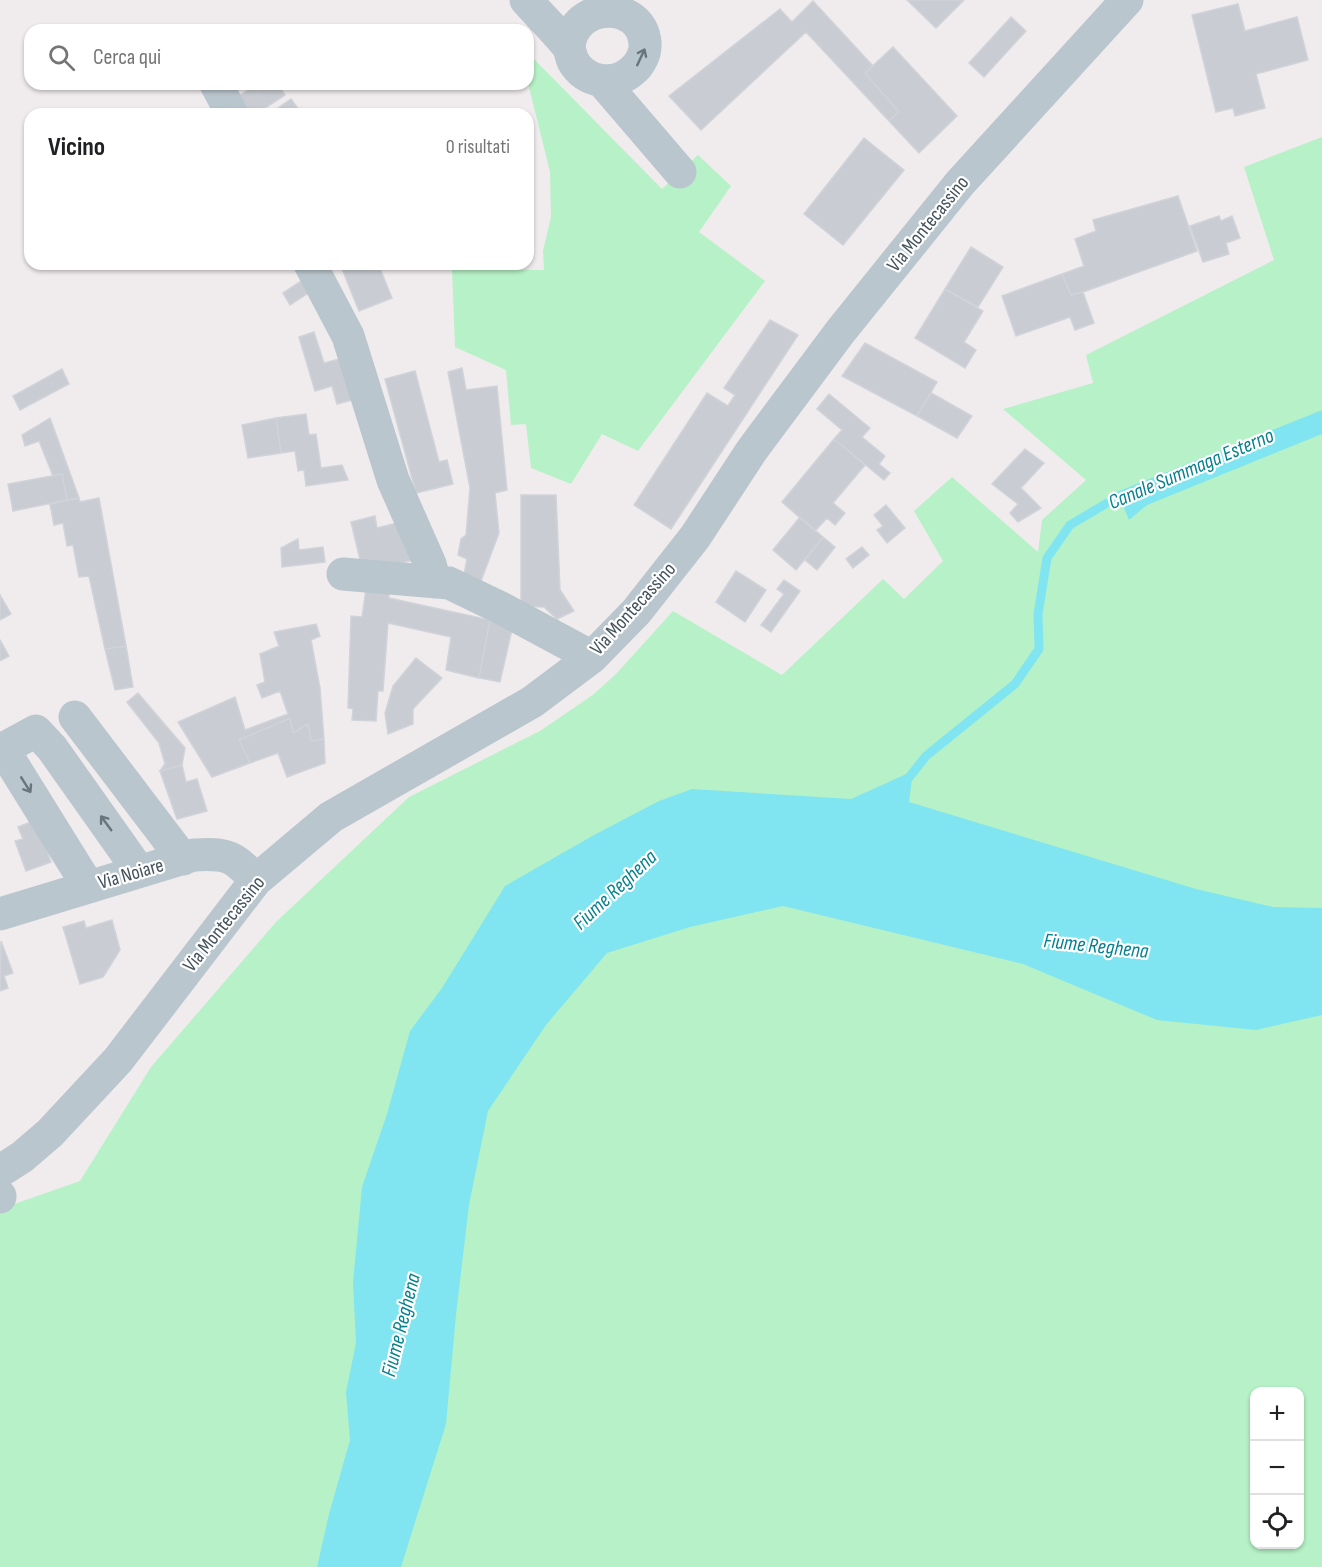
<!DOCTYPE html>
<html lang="it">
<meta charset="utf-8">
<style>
body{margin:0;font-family:"Sofia Sans Condensed",sans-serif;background:#f6f6f6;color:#202124}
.controls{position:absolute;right:18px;bottom:18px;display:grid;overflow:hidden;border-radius:12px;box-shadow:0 2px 4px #0004}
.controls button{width:54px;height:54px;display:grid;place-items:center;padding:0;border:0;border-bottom:2px solid #e0e0e0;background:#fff;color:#202124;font:30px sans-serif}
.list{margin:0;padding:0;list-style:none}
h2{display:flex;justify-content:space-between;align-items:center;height:78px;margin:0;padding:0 24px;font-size:26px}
h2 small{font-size:20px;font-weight:400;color:#757577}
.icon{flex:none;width:33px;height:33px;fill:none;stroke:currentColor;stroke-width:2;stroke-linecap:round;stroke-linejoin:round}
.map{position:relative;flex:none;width:1322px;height:1567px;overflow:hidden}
.search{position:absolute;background:#fff;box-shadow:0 2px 4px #0004;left:24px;top:24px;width:510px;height:66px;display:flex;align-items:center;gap:15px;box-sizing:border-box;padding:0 21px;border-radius:18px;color:#757577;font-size:22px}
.panel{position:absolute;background:#fff;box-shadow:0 2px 4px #0004;left:24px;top:108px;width:510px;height:162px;border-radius:18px}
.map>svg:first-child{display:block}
.green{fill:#b7f1c7;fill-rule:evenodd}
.water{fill:#80e5f1}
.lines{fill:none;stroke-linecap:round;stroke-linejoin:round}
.stream{stroke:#80e5f1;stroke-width:9}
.building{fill:#c9ccd2;stroke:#d0d3d9;stroke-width:1.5}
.minor{stroke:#bac6cd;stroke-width:33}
.oneway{stroke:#67757d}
.labels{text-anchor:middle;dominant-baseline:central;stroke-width:4.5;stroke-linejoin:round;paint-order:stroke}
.street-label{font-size:20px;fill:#44525b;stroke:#fff}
.water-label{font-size:21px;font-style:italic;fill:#06818f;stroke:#fff}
</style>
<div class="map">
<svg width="1322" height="1567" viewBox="0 0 1322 1567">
<rect width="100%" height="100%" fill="#f0eced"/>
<path class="green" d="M528,53L662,189L698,155L731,186L699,232L765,281L638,451L602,434L571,484L531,468L526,424L511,425L506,370L455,347L452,269L544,270L543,251L551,217L550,172L528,83Z
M1322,137V1567H0V1209L80,1181L151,1067L276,922L409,797L540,731L594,694L616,674L673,611L782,675L883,579L904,599L943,561L914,511L952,477L1038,552L1042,520L1086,480L1003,409L1093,383L1086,355L1274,260L1244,167ZM1254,1392H1300V1544H1254Z"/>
<path class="water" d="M1322,415V434L1147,505L1129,520L1119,496Z
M913,771L909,802L1196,889L1273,907L1322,908V1015L1256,1030L1157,1020L1023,964L783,906L690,927L607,953L546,1025L488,1111L469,1205L456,1315L446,1424L401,1567H317L329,1514L350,1440L346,1392L356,1343L353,1282L362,1187L387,1114L410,1031L442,988L505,886L594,835L659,801L692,789L851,799Z"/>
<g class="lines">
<path class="stream" d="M907,780L926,756L1015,684L1039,649L1038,614L1047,558L1070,525L1119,496L1322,415"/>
</g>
<path class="building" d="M907,0H964L936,28Z
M813,1L873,66L865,73L899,112L889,121L806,32L701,130L669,96L780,9L792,22Z
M1238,4L1245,31L1297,17L1308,60L1256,74L1265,108L1235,116L1233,108L1216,112L1192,15Z
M1011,17L1026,31L984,77L969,63Z
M893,47L957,116L919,153L889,121L899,112L865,73Z
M269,84H278L285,95L256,114H251L239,96L254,86L258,91Z
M291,99L302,114H269Z
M864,138L904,170L843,245L804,214Z
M1178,196L1197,251L1083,292L1071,295L1062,274L1084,266L1075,239L1096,231L1093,220Z
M1219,216L1221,221L1232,216L1240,238L1226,243L1229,254L1203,262L1190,226Z
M971,247L1003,267L978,307L945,289Z
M340,264H385L379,266L392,298L359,311Z
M1062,274L1071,295L1083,292L1094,323L1075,330L1070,317L1016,336L1002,296Z
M304,279L310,292L290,305L283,293Z
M945,289L983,311L964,342L976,350L965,368L915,338Z
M770,320L798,335L671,529L634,505L707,393L728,406L735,395L724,388Z
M314,332L324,363L351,356L363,397L337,404L332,386L315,391L299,337Z
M865,343L937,382L917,416L842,376Z
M462,368L466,390L497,386L507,490L495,493L499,533L481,581L464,574L467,559L458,555L461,539L466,535L470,488L448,372Z
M62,369L69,384L20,410L13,396Z
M415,371L439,462L447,460L453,484L416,493L385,379Z
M931,393L972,416L957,438L917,416Z
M829,394L870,428L862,437L885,456L879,464L890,473L884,480L834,439L842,430L817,409Z
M306,414L309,435L316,434L321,468L342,465L348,480L306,486L304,470L298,471L295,451L281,453L276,418Z
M50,418L79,498L67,500L62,474L53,476L39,441L25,446L22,435Z
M276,418L281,453L248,458L242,425Z
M834,439L865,465L833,503L845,513L835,525L827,518L815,531L782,502Z
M1025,449L1044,463L1021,488L1041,508L1018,522L1010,513L1018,504L992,484Z
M62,474L67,500L13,511L8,484Z
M521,495H556L560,590L574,611L557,619L544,607L521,606Z
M79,498L80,502L99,498L126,646L105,649L89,576L79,577L73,545L67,546L63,523L54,525L50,504Z
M886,505L905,528L887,543L877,530L883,526L874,515Z
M375,516L377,528L409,520L418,559L363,572L351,522Z
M800,517L823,537L796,570L773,550Z
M823,537L835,547L817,570L805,560Z
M298,539L299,550L323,547L325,562L282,567L281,548Z
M862,547L869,555L853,568L846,559Z
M736,571L766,590L745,622L716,602Z
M784,580L800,591L771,632L761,625L784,594L777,589Z
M367,582L389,584V598L490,620L479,678L446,670L451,637L388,623L383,691H378L376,721L352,720L353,709L348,708L351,616L362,617Z
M0,595L11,614L0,620Z
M490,620L513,625L500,682L479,678Z
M316,624L320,636L311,640L320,688L324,739L311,741L308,724L293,733L290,718L239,740L250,763L212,777L178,722L235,697L245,730L288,714L280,691L262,698L257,685L265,682L260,654L279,646L274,632Z
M0,640L9,656L0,661Z
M126,646L133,687L115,690L105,649Z
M416,658L442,678L413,709V724L388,734L385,713L393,686Z
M138,693L185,748L182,765L160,771L165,764L159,743L127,702Z
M290,718L293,733L308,724L311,741L324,739L325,763L287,777L278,753L250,763L239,740Z
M182,765L186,782L197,779L207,811L177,819L160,771Z
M36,820L51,862L26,871L15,841L23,839L18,827Z
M112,920L120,950L103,977L80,984L63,927L84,921L86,928Z
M1,941L13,973L4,976L8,988L0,991Z"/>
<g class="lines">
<path class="minor" d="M526,0C539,15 554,29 566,44C571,49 570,55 573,61C585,83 614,87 632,71C640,65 646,53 645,43C642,0 573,0 569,47
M602,81L680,172
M216,84L232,114
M310,264L348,336L393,480L430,564L435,582
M343,574L449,583L503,609L592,657
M75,717L183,859
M88,886L3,749L36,731L52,748L139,871
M0,914L194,855C228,853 233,856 256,880
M0,1171L22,1157L50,1133L118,1060L256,880L331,817L532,702L592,657L636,612L695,537L752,450L840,332L960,183L1127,0
M0,1196V1197"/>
</g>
<defs><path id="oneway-shaft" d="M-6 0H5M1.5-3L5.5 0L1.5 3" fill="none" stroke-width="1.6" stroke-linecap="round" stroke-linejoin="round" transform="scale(1.5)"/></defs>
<g class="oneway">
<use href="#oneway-shaft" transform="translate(641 57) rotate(-65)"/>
<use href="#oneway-shaft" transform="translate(26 785) rotate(58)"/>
<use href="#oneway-shaft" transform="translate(106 823) rotate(-126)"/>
</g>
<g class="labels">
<g class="street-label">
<text transform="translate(928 224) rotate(-51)">Via Montecassino</text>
<text transform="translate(633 609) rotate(-48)">Via Montecassino</text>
<text transform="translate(131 874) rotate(-16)">Via Noiare</text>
<text transform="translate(224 924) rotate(-51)">Via Montecassino</text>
</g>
<g class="water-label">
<text transform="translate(1191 469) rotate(-23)">Canale Summaga Esterno</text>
<text transform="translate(615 890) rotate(-43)">Fiume Reghena</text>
<text transform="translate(1096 946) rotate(6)">Fiume Reghena</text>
<text transform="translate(401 1325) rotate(-76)">Fiume Reghena</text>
</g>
</g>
</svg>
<div class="controls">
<button>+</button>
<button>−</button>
<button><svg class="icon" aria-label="locate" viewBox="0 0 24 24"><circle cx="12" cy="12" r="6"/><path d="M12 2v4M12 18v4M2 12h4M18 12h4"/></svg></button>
</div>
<div class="search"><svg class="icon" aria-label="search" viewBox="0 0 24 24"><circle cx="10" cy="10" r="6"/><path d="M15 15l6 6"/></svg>Cerca qui</div>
<section class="panel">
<h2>Vicino<small>0 risultati</small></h2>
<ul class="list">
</ul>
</section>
</div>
